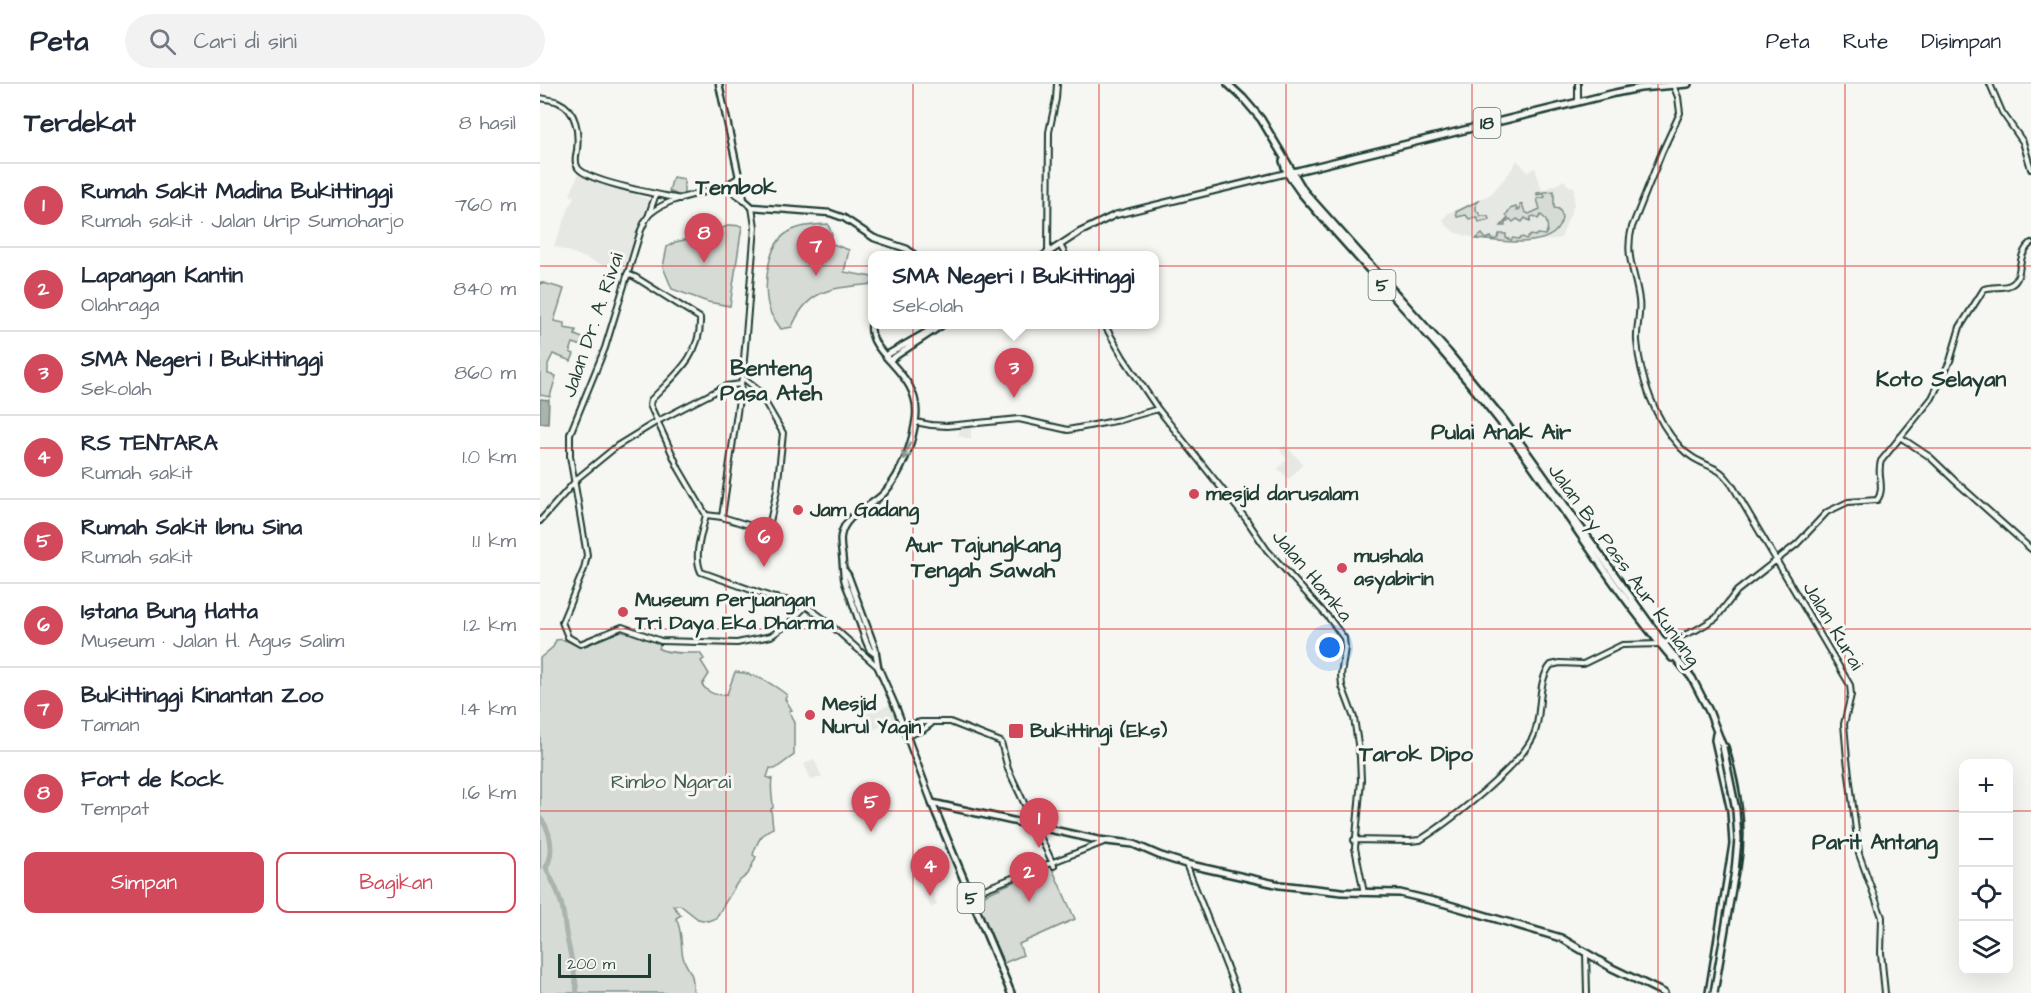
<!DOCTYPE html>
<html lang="id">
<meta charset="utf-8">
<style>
body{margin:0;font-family:"Architects Daughter",sans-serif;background:#f2f2f3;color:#1f2937}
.controls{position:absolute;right:18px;bottom:18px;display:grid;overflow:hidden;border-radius:12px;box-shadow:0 6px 24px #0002}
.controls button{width:54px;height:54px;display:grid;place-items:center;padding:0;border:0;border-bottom:2px solid #e0e1e3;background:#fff;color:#1f2937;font:30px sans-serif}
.scale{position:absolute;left:18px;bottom:15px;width:93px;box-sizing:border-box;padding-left:6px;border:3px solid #1f3d34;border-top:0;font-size:16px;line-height:21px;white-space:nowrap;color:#1f3d34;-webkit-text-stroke:4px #f6f6f2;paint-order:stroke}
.you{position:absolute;left:790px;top:564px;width:21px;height:21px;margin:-15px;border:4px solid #fff;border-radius:50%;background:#1a73e8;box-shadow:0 0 0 9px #1a73e833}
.badge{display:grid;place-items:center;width:39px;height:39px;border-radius:50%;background:#d1495b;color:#fff;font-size:20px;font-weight:700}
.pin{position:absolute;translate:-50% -50px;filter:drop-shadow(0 2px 3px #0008)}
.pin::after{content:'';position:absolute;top:32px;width:21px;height:18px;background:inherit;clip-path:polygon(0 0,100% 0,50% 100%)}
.popup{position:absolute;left:328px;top:167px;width:291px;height:78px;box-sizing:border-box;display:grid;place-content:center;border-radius:12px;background:#fff;filter:drop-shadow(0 2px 4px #0005);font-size:20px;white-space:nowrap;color:#747a83}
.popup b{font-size:22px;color:#1f2937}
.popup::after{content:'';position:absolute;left:50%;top:100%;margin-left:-12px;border:12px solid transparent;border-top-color:#fff}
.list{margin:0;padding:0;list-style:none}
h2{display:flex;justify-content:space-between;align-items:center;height:78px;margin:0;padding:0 24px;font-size:26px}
h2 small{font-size:20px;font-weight:400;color:#747a83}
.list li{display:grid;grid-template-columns:39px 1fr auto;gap:18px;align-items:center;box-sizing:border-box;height:84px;padding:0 24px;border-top:2px solid #e0e1e3}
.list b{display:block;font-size:22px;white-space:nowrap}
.list p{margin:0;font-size:20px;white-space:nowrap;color:#747a83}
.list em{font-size:20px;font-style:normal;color:#747a83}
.actions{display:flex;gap:12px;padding:18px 24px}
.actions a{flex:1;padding:14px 0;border:2px solid #d1495b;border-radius:12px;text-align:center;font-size:21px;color:#d1495b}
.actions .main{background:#d1495b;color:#fff}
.icon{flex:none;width:33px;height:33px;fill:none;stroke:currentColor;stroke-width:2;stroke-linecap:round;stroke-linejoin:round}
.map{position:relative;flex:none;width:1491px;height:909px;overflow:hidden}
header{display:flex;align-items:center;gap:36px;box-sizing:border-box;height:84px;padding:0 30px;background:#fff;border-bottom:2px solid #e0e1e3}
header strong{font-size:28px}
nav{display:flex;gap:33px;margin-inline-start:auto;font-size:21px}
.search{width:420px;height:54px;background:#f2f2f3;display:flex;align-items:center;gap:15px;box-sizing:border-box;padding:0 21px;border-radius:33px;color:#747a83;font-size:22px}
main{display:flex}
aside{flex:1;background:#fff}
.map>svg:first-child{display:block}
.built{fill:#e6e8e4}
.green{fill:#d6dbd6;stroke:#7a8c85;stroke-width:1.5}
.water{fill:#aab3ae;stroke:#72847d;stroke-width:1.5}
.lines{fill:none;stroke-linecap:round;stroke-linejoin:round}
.river{stroke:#aab3ae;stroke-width:5}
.tertiary-casing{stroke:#1f3d34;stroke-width:8}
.secondary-casing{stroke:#1f3d34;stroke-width:8}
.primary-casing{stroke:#1f3d34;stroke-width:9}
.trunk-casing{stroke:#1f3d34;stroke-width:10}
.tertiary{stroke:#f6f6f2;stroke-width:4}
.secondary{stroke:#f6f6f2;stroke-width:4}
.primary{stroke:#f6f6f2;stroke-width:4.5}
.trunk{stroke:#f6f6f2;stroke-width:5}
.trunk-bridge-casing{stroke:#1f3d34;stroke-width:10;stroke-linecap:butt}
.trunk-bridge{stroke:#f6f6f2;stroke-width:5}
.oneway{stroke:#8a9a93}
.grid{fill:none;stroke:#d62828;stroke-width:1.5;stroke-opacity:0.55}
.poi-dot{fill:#d1495b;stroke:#f6f6f2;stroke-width:2}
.labels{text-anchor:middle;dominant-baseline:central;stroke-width:6;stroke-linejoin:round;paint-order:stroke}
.shield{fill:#f6f6f2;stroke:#60746d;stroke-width:1.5}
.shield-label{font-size:18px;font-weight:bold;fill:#1f3d34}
.street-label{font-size:20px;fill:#1f3d34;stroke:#f6f6f2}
.poi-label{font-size:20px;font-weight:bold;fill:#1f3d34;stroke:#f6f6f2;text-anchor:start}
.park-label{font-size:20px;fill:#445d54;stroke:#f6f6f2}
.quarter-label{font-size:22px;font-weight:bold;fill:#1f3d34;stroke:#f6f6f2}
</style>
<header>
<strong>Peta</strong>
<div class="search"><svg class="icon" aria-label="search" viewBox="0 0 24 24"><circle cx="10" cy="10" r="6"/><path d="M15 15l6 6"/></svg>Cari di sini</div>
<nav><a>Peta</a><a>Rute</a><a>Disimpan</a></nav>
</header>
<main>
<aside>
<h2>Terdekat<small>8 hasil</small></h2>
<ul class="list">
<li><span class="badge">1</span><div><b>Rumah Sakit Madina Bukittinggi</b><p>Rumah sakit · Jalan Urip Sumoharjo</p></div><em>760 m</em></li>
<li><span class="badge">2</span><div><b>Lapangan Kantin</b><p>Olahraga</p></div><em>840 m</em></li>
<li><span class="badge">3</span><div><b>SMA Negeri 1 Bukittinggi</b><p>Sekolah</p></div><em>860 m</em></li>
<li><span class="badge">4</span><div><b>RS TENTARA</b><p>Rumah sakit</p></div><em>1.0 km</em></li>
<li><span class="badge">5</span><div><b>Rumah Sakit Ibnu Sina</b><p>Rumah sakit</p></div><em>1.1 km</em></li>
<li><span class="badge">6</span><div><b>Istana Bung Hatta</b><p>Museum · Jalan H. Agus Salim</p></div><em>1.2 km</em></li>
<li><span class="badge">7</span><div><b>Bukittinggi Kinantan Zoo</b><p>Taman</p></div><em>1.4 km</em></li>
<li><span class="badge">8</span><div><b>Fort de Kock</b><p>Tempat</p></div><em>1.6 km</em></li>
</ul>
<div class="actions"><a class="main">Simpan</a><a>Bagikan</a></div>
</aside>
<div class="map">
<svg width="1491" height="909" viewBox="0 0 1491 909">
<rect width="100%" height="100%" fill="#f6f6f2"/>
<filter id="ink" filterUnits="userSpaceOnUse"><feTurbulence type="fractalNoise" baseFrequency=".0167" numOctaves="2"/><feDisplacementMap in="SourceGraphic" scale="12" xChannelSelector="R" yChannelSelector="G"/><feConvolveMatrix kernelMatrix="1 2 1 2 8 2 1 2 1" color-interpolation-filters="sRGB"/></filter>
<g filter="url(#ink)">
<path class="built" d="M977,76L988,88L995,84L1002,106L1018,100L1024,96L1029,102L1034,103V120L1021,154L992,158H953L916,149L906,141L903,136L907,130L951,110L970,88Z
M39,89L110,116L82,188L14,162L34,112L30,111Z
M431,341V355L418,352L421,342Z
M745,361L763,380L749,395L738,385L747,375L740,366Z
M350,621L357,636L328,648L324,635L326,630Z
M274,675L282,693L271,696L264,680Z
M389,800L397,821L391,824L382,802Z"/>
<path class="green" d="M133,93L144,95V109L142,113L129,107Z
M1014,107V124L1019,125C1023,131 1023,135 1019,142C1009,165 956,157 936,155L942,150L946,155L951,153L953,156L958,154L959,150H966V154L971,156L973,154L978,155L983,153L986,155L991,151L995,152L998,150L1005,151C1010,145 1007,135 1001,131L998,135L994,132L991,133L990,137L985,134L982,138L977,135L973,138L970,135L965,139V142H961L968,134L966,131L970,125L976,123L977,126L980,125V121L982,120L985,128L989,130L1000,125L997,115L1005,113L1004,110L997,111V109Z
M940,116L936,120V126L941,132H948L949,136L939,138L937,133L929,135L926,131L917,133L916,128Z
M288,140L292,151L287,158L309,166L304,188L332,193L333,200C295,204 268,203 252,243L241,245C238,240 234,235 231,230C222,208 226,162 247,149C259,141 274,141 288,140Z
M190,141L202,142L190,222L168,218L132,205L123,183L127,163L135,158L163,152Z
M0,198L24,205L14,237L24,239V244L36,246L35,251L47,256L45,263L33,259L30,268L34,270L31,277L13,270L8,280V290L16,292L10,313L0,311Z
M80,543L121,557L119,565C131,570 147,569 160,569L164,575L161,577L169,590L162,601C170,610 176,612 187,610L195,588C215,589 232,599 247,611L245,615L252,626L249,627L254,639V671L235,685L230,684L227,693L232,695C230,707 233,713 233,724L231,725L233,744C222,748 216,760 213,771L216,773L208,790L197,799L176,834L168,837L158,835L140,821L133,822L141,831L136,834C143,849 140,859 143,873C147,888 154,885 153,906L156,909H0V574L13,563L16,556C28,553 33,564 44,562C57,560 67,548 80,543Z
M511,782L535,835L479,860L483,871L464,879L435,815Z"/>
<path class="water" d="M0,315L9,316L8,340L0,339Z"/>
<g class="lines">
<path class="river" d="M0,734C11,746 15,769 6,783C10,794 16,802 19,813C24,824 24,837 26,849C30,870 35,888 37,909"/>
<defs>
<path id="tertiary" d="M1450,0L1462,28L1483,58L1491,85
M1133,1L1138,13L1140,29L1122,68L1092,143C1084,173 1096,189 1099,216C1101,229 1096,244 1097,257C1100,294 1115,336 1140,363C1152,376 1165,379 1179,387C1184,390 1188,396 1192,401L1310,601L1311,611L1304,640L1307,675L1319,770L1342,833L1341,869L1345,909
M0,14C6,15 13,16 18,18C37,26 39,49 37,66C36,72 34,79 38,84C48,98 121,111 140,115
M1038,18V0
M109,130L116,110
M520,161L526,172
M508,168L509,48L516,15L517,0
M87,190L95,193L160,234C162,271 134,292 111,316L110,321L139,385L166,431
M564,240L583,273L618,325L706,435L727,466L789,534L804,554L805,564L801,591L802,602L814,634L820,673L821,696L815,764L824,809
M375,338L391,341L407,342L479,335L528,346L580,336L618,325
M1360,353L1390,373L1415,397L1491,465
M182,433L228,447L237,406L243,349L218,306L203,294
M1124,559L1156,546L1176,534L1197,507L1257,460L1287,428L1308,418L1337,416C1346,404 1336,390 1341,377L1392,314L1410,277L1420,243L1444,205C1453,202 1465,205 1472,200C1484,193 1475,172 1491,159
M363,642L381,638H410L461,658L468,685L514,782
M366,652L383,646L391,640
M814,756L870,757L880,756C909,738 985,679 995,648C1002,628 997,596 1011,581L1020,579L1043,580L1082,561L1120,560
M646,780L697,909
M429,811L564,758
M1046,869L1047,909"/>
<path id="secondary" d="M199,93C174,112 136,108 111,129C106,133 104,140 101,146L65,264L30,350V372L47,471L44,485L22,538L28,553L40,560L82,543L121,557L197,559L231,552L248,540L266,522
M186,103L204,116
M212,123L215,143L203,287L182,433L166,431C162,448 153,471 161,488L231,513L263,520L284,535L338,583
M0,437L39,393L77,362L116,338L186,302L201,300"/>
<path id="primary" d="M179,0L204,116L212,123L290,129L304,134L334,154L367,165L376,172
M503,172L540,148L575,131L747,89
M333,234C320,270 381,285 376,333C373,358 362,389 345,408C331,424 305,429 301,452C300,458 301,464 302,470C303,477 303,485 304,492C304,499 309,507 311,514C316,528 321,543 326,557L330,566L334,569
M345,272L392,245
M350,276L404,240
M305,487L308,491L335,564L338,583L357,626L392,719"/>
<path id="trunk" d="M688,0L703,14L721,35L764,107L908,268L963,335L1122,557L1152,594L1169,627L1183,663
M743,77L747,89L761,109C826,185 897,256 958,335C1018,413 1068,499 1132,574
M749,89L1075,9L1100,4L1148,0
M1185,663C1197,703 1204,743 1197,784
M392,719L558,756L593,760L621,772L646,780L740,801L802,808L860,809L906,820L1021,854L1072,884L1124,909
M392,719L471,909
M1169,909L1193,760L1191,727L1175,656L1176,650"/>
</defs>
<use href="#tertiary" class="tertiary-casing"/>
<use href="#secondary" class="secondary-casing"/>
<use href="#primary" class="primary-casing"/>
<use href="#trunk" class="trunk-casing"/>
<use href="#tertiary" class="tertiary"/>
<use href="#secondary" class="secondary"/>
<use href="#primary" class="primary"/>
<use href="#trunk" class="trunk"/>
<defs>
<path id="trunk-bridge" d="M1174,909L1195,787L1198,755L1196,726L1183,663"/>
</defs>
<use href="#trunk-bridge" class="trunk-bridge-casing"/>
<use href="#trunk-bridge" class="trunk-bridge"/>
</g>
<defs><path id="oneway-shaft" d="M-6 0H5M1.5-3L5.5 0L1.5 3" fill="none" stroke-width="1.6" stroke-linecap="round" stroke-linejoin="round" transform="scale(1.5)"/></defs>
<use class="oneway" href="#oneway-shaft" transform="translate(367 367) rotate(111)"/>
</g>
<path class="grid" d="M186,0V909M373,0V909M559,0V909M746,0V909M932,0V909M1118,0V909M1305,0V909M0,182H1491M0,364H1491M0,545H1491M0,727H1424M1468,727H1491"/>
<g class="poi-dot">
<circle cx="654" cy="410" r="6"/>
<circle cx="258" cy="426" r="6"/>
<circle cx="802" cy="484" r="6"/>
<circle cx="83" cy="528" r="6"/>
<circle cx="270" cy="631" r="6"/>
<rect x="468" y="639" width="16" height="16" rx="3"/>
</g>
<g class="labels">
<g class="shield">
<rect x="933.5" y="24" width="27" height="30" rx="4.5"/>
<rect x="828.5" y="186" width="27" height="30" rx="4.5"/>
<rect x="417.5" y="799" width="27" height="30" rx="4.5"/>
</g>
<g class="shield-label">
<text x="947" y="39">18</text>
<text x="842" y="201">5</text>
<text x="431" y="814">5</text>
</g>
<g class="street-label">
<text transform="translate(53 241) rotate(-71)">Jalan Dr. A. Rivai</text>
<text transform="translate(1084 481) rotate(54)">Jalan By Pass Aur Kuniang</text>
<text transform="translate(772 492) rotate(50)">Jalan Hamka</text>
<text transform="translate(1293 542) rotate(59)">Jalan Kurai</text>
</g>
<g class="poi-label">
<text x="666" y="410">mesjid darusalam</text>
<text x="270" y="426">Jam Gadang</text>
<text x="814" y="472">mushala<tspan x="814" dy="23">asyabirin</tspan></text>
<text x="95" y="516">Museum Perjuangan<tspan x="95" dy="23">Tri Daya Eka Dharma</tspan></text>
<text x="282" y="620">Mesjid<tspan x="282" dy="23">Nurul Yaqin</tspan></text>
<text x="490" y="647">Bukittingi (Eks)</text>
</g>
<g class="park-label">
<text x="131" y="698">Rimbo Ngarai</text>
</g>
<g class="quarter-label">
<text x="196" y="103">Tembok</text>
<text x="231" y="284">Benteng<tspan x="231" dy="25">Pasa Ateh</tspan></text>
<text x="1401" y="295">Koto Selayan</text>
<text x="961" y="348">Pulai Anak Air</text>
<text x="443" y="461">Aur Tajungkang<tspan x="443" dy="25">Tengah Sawah</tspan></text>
<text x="876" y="670">Tarok Dipo</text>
<text x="1335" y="758">Parit Antang</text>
</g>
</g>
</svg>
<div class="controls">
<button>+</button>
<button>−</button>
<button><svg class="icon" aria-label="locate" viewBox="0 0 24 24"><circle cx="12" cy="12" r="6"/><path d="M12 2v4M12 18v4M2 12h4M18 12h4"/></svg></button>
<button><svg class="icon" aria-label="layers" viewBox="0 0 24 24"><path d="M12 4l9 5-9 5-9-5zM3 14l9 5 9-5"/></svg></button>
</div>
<div class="scale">200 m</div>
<div class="you"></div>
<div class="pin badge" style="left:499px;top:764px">1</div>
<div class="pin badge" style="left:489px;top:818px">2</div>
<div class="pin badge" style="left:474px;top:314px">3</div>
<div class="popup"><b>SMA Negeri 1 Bukittinggi</b>Sekolah</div>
<div class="pin badge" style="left:390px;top:812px">4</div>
<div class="pin badge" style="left:331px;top:748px">5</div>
<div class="pin badge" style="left:224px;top:483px">6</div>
<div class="pin badge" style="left:276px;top:192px">7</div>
<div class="pin badge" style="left:164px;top:179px">8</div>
</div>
</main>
